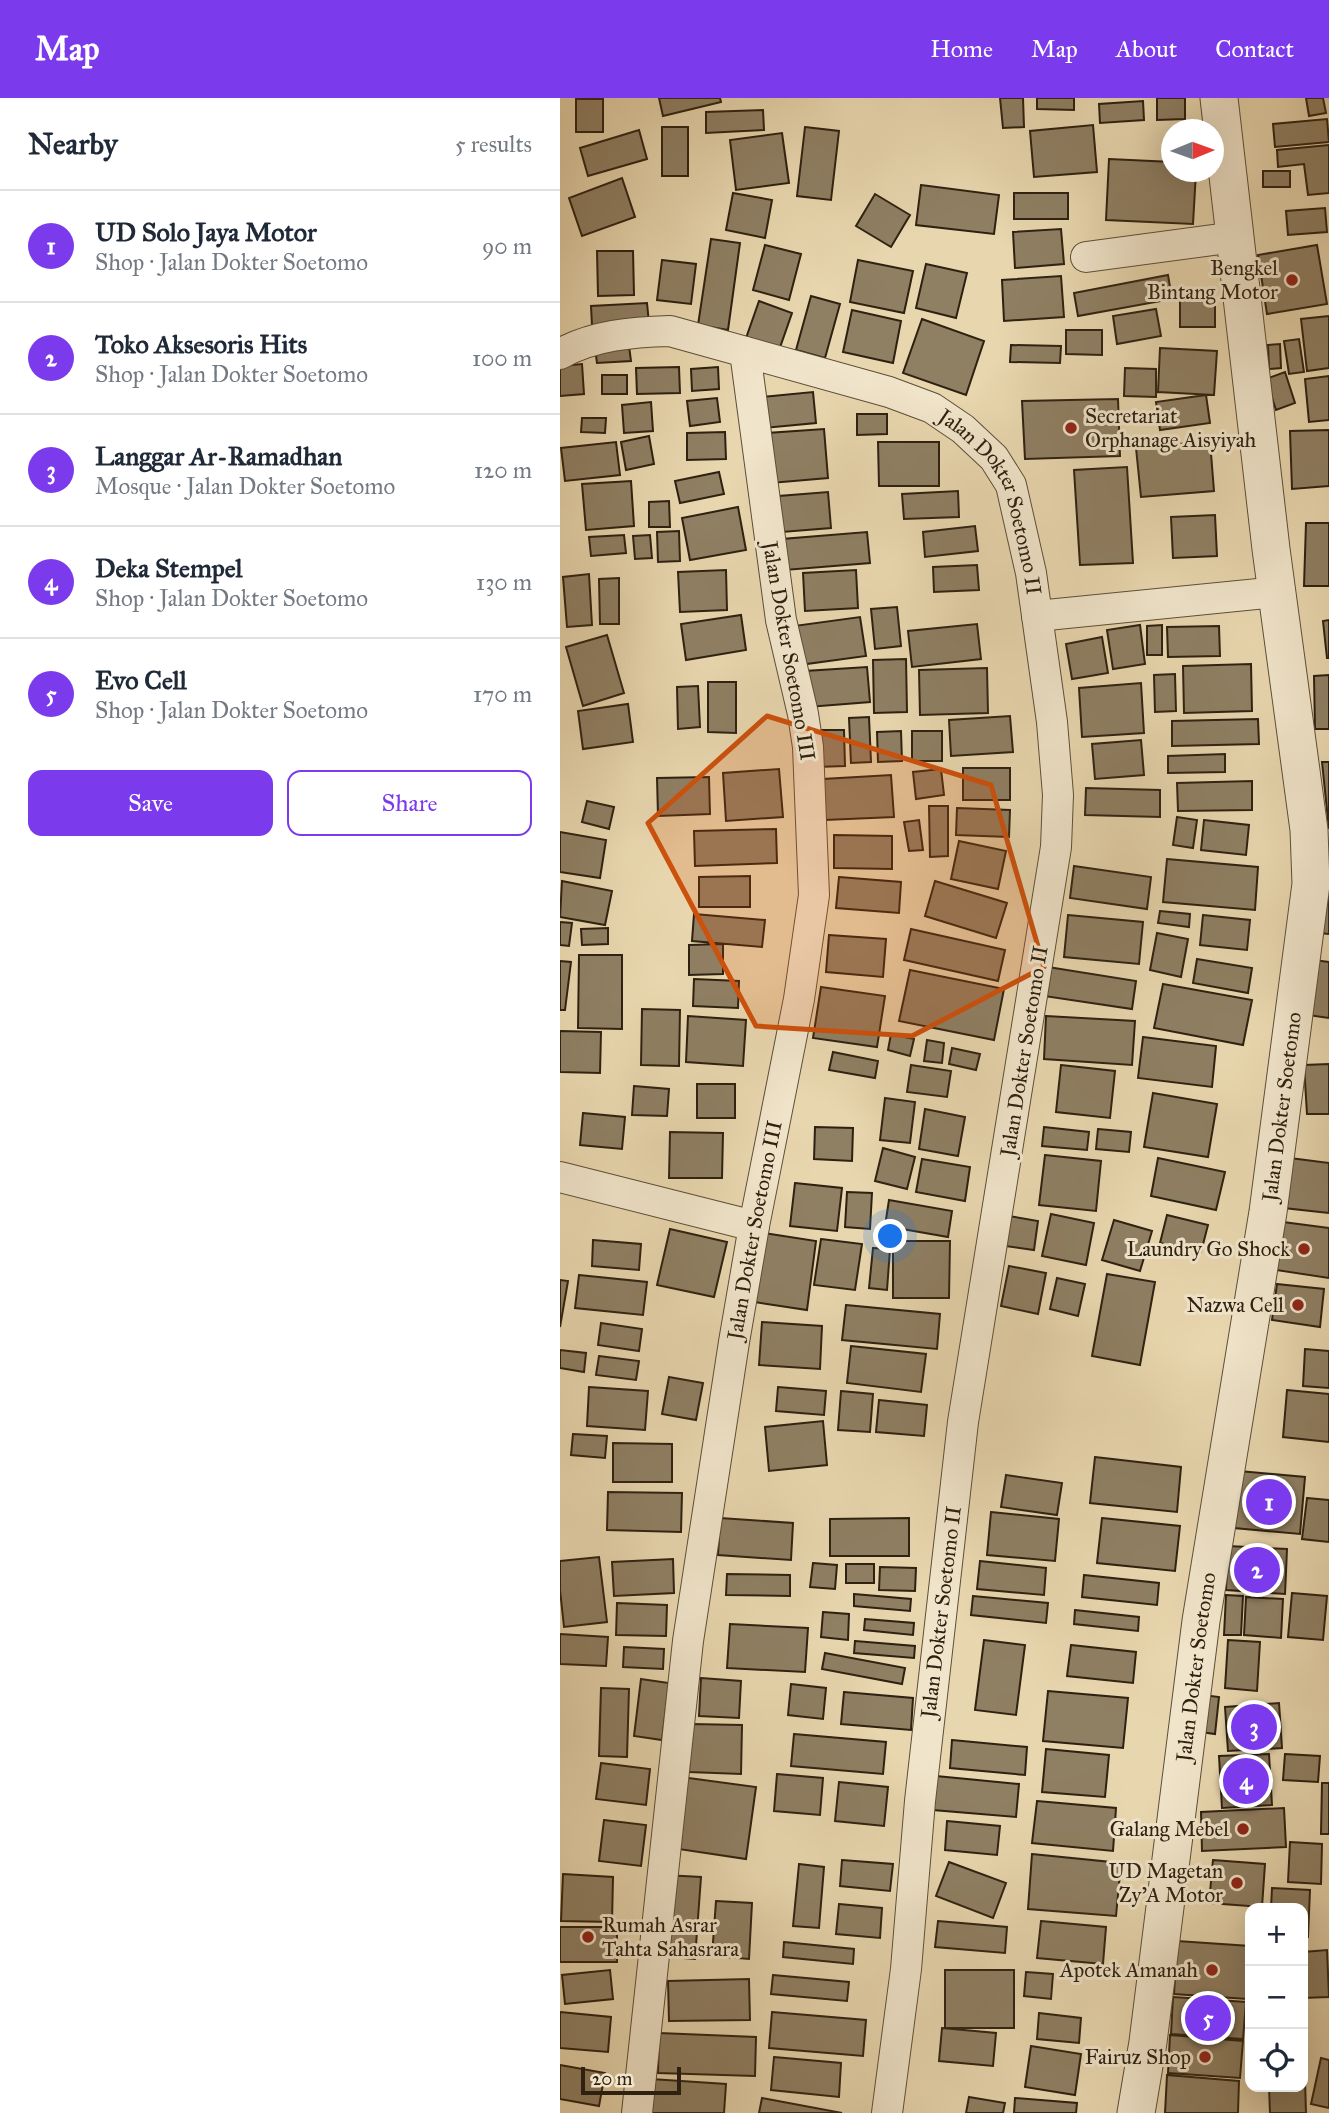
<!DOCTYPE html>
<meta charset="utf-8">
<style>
body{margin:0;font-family:"IM FELL Great Primer",serif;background:#f2f2f3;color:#1f2937}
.controls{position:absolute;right:21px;bottom:21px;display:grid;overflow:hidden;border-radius:14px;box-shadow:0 7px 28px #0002}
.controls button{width:63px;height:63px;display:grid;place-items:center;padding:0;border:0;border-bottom:2px solid #e0e1e3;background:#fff;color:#1f2937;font:35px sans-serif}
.compass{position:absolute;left:601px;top:21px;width:63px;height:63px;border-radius:50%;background:#fff;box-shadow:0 7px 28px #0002;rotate:89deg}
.scale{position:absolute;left:21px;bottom:18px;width:100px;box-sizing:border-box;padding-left:7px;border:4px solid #2e2111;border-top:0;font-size:19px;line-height:24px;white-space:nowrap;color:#2e2111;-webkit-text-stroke:5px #f0e4ca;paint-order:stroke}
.you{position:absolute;left:331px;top:1139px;width:24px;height:24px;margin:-18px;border:5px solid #fff;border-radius:50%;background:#1a73e8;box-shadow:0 0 0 10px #1a73e833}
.badge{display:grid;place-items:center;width:46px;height:46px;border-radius:50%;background:#7c3aed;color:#fff;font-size:23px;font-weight:700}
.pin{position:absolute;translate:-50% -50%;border:4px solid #fff;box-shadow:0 2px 7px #0006}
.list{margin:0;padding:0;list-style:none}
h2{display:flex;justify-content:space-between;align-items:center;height:91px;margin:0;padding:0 28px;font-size:30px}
h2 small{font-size:23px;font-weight:400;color:#747a83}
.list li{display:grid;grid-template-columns:46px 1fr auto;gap:21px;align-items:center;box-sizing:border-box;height:112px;padding:0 28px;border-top:2px solid #e0e1e3}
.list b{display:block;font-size:26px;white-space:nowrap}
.list p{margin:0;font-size:23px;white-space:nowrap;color:#747a83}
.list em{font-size:23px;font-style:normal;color:#747a83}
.actions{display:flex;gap:14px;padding:21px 28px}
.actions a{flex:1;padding:16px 0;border:2px solid #7c3aed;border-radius:14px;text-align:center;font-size:24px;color:#7c3aed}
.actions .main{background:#7c3aed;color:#fff}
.icon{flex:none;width:38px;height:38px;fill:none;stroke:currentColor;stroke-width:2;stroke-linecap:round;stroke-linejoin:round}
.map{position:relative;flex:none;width:769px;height:2015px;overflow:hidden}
header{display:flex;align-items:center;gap:42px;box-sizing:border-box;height:98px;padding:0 35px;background:#7c3aed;color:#fff}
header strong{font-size:33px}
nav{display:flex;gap:38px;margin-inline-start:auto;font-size:24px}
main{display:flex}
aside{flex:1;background:#fff}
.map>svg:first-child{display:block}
.building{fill:#8f7f63;stroke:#2e2111;stroke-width:2}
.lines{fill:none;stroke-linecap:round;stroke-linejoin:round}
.minor-casing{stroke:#5c4e38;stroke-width:32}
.tertiary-casing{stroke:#5c4e38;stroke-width:39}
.minor{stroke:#f0e4ca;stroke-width:30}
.tertiary{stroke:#f0e4ca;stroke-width:37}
.marked{fill:#cc510d;fill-opacity:0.2;stroke:#cc510d;stroke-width:5;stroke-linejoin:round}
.poi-dot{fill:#8f2418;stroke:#f0e4ca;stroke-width:2.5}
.labels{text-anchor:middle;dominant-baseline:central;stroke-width:6;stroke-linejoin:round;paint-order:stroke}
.poi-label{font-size:21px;fill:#2e2111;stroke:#f0e4ca;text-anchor:end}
.street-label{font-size:21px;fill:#2e2111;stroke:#f0e4ca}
</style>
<header>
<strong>Map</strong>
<nav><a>Home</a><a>Map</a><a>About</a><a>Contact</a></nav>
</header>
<main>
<aside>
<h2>Nearby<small>5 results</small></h2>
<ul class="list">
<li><span class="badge">1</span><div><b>UD Solo Jaya Motor</b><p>Shop · Jalan Dokter Soetomo</p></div><em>90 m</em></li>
<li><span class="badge">2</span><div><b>Toko Aksesoris Hits</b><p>Shop · Jalan Dokter Soetomo</p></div><em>100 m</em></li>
<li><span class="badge">3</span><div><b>Langgar Ar-Ramadhan</b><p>Mosque · Jalan Dokter Soetomo</p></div><em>120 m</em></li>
<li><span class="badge">4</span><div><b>Deka Stempel</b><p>Shop · Jalan Dokter Soetomo</p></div><em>130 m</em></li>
<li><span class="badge">5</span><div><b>Evo Cell</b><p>Shop · Jalan Dokter Soetomo</p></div><em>170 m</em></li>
</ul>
<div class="actions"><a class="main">Save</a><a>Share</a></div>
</aside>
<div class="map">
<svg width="769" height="2015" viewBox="0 0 769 2015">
<rect width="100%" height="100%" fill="#e8d6ae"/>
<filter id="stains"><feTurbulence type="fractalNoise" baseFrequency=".00286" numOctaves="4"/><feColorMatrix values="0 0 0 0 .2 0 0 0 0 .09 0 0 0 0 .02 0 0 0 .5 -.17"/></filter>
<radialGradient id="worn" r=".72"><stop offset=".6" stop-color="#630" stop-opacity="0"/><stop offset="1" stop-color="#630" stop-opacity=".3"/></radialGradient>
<path class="building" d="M99,0H160L161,4L103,18Z
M440,0H463L464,29L443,30Z
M477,0H514V12L477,11Z
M597,0H625V21L597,22Z
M746,0H763L766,15L749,18Z
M16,1H43V34H16Z
M583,3L584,22L540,25L539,6Z
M203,12L204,32L146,35V14Z
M767,21L769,44L715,49L713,26Z
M533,27L537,74L474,79L470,33Z
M102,29H128V78H102Z
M245,29L279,33L271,102L237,98Z
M79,32L87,61L28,78L20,50Z
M222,35L229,85L176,92L170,42Z
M769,47V95L748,97L744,66L718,69L717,52Z
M549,61L612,64V74H636L633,126L546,122Z
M703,73H730V89H703Z
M62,80L75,119L22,138L9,100Z
M361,87L439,97L434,136L356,127Z
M173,95L212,102L205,140L166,132Z
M454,95H508V121H454Z
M315,96L350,117L331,149L296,128Z
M765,110L767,134L728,137L726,113Z
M501,131L504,166L455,170L453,134Z
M151,141L180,145L168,232L138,227Z
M205,147L241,156L229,202L193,192Z
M757,147L767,206L707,216L698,157Z
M37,153H73L74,197L38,198Z
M102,162L136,166L131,206L97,202Z
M298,162L353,173L344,215L290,204Z
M366,166L407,175L396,220L356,210Z
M608,177L612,201L518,218L514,195Z
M501,178L504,219L444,223L442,182Z
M620,195L655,196V229H620Z
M251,198L280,206L265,260L236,252Z
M199,203L232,215L217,258L184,246Z
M87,205L89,225L32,228L31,208Z
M596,211L601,238L557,246L553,218Z
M292,212L341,223L333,265L283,254Z
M769,218V270L747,273L741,221Z
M362,221L424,243L406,297L343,275Z
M506,232H542V257L506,256Z
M739,241L744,274L729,276L724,243Z
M720,246L721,270L709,271L708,247Z
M451,247L501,248L500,265L450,264Z
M69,248L71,263L37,265L35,251Z
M600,250L657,253L654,297L598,294Z
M22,266L24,296L0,298V268Z
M119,269L120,295L77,296L76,270Z
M158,269L159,291L132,293L131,271Z
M565,270L596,271V299L564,298Z
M725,274L735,305L716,312L706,281Z
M42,277H67V296H42Z
M769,278V322L749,324L745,281Z
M253,294L256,325L204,330L201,299Z
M646,297L650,325L600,332L596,304Z
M157,300L160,324L130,328L127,303Z
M558,301L560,358L465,361L462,303Z
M91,304L93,333L64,335L62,307Z
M297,316H327V336L297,337Z
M22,320H46L45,335L21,334Z
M264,331L268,380L211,385L207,335Z
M769,332V388L732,391L730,333Z
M165,334L166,361L127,362V335Z
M89,338L94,366L66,372L61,344Z
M650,343L654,393L581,399L576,350Z
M56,344L60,377L5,383L1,350Z
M318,344H379V388H319Z
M567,369L573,465L520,467L514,372Z
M159,374L164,396L120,405L115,383Z
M71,383L74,428L26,432L22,386Z
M398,393L399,419L344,421L342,396Z
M268,394L271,430L222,434L219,398Z
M109,403L110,429H89V404Z
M178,409L186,452L130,462L122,420Z
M655,417L657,458L613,460L611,419Z
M746,425H769V488H744Z
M415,428L418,453L365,459L363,434Z
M119,433L120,463L98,464L97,434Z
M307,434L310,465L225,472L222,441Z
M64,437L66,455L31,458L29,439Z
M90,437L92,460L75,461L73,438Z
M417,467L419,492L374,494L373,469Z
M166,472L167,512L120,514L118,474Z
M296,472L298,510L245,513L243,475Z
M29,476L32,527L7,529L3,479Z
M59,480V526H40L39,481Z
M337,509L341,548L315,551L311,511Z
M181,517L186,552L126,562L121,526Z
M300,519L306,558L239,567L234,528Z
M769,522V560H767L763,523Z
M417,526L421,561L352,569L348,533Z
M580,527L585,566L553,571L547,532Z
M602,527V557H587V528Z
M659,528L660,558L608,559L607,529Z
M47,537L64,595L23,608L6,549Z
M542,539L548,575L512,581L506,546Z
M346,561L347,614L314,615L313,562Z
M691,566L692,613L624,615L623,568Z
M307,569L310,604L248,609L245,573Z
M427,570L428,615L360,617L359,572Z
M615,576L616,613L595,614L594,577Z
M769,577V631H755L754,578Z
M148,584H176V635L148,634Z
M581,585L584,635L522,639L519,590Z
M138,588L140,629L118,631L117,589Z
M68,606L73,644L23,651L18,613Z
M450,618L453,654L391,658L389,622Z
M309,619L311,664L291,665L289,620Z
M698,621L699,646L612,648V623Z
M255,632H284L285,668L256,669Z
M341,633L342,663L318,664L317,634Z
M352,633H382V663H352Z
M581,642L584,677L535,681L532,646Z
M665,656V674L608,675V658Z
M762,664H769V731Z
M403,670H450V702H403Z
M219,671L223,719L166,723L163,675Z
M381,671L384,697L356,701L353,674Z
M331,677L334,719L265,722L263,681Z
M149,679L150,716L98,718L97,680Z
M692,683V712L618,713L617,685Z
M526,690L600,692V719L525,717Z
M27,703L54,709L49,731L22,724Z
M369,708H388V758L370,759Z
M397,710L450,712L449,739L396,737Z
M617,719L637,722L633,750L613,747Z
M359,722L363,752L349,753L344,724Z
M644,722L689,727L686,757L641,752Z
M216,731L217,765L135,768L134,733Z
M0,734L46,742L40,780L0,774Z
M274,737L332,738V771L274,770Z
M399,743L446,753L438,791L391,781Z
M607,761L698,769L695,812L603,804Z
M514,768L591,779L587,811L510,800Z
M190,778V809H139V779Z
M279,779L341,784L339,815L276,810Z
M769,780V836L760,835Z
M2,783L52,793L45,827L0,819Z
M375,783L447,805L436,840L365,818Z
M600,813L630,816L629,829L598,825Z
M134,816L205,822L202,849L132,843Z
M508,817L583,824L579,866L504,859Z
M643,817L690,822L687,852L640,847Z
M0,824L12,825L9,848L0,847Z
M48,830V846L22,847L21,831Z
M351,831L445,852L438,883L344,862Z
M597,835L628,841L621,879L590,872Z
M269,837L326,841L323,879L266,874Z
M163,846V876L129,877V847Z
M19,857H62V931L18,930Z
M637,861L692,870L688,895L633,885Z
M754,862L769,864V920L748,917Z
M0,863L11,864L5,912H0Z
M488,869L576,883L572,911L484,898Z
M350,872L444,891L434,942L339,923Z
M134,881L179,883L178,910L133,908Z
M603,886L692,902L683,947L594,930Z
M261,889L325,898L317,949L253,940Z
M82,911L120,912L119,968L81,967Z
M128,918L186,922L183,968L126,964Z
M486,918L575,923L572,967L484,961Z
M0,933L41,934L40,975L0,974Z
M331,936L354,941L350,958L328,952Z
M583,939L656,948L652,989L578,980Z
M367,942L384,945L382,965L364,963Z
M392,950L420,956L416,972L389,966Z
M273,954L318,963L315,980L269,972Z
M769,966V1016H747L744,967Z
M351,967L391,973L387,999L347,994Z
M501,967L555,973L550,1020L496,1014Z
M137,986H175V1020H137Z
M74,988L109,991L107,1018L72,1017Z
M593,995L657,1006L648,1059L584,1049Z
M325,1000L355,1004L350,1045L320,1042Z
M365,1011L405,1019L398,1058L359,1051Z
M23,1015L65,1019L62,1051L20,1047Z
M255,1029L293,1030L292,1063L254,1061Z
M484,1029L529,1034L527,1052L482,1048Z
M538,1031L571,1034L569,1054L536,1051Z
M110,1034L163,1035L162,1080H109Z
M323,1050L355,1059L347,1091L315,1083Z
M485,1057L541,1063L536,1113L479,1107Z
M598,1060L665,1074L656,1112L591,1098Z
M730,1060L769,1065V1115L724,1110Z
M362,1061L410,1069L405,1103L356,1094Z
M235,1085L282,1090L277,1133L230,1128Z
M287,1094L312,1095L310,1131L285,1129Z
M329,1102L392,1113L388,1139L325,1128Z
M491,1116L534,1125L526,1167L482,1158Z
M607,1117L648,1127L641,1154L600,1145Z
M449,1118L478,1123L474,1152L445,1148Z
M554,1122L592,1133L580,1173L542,1162Z
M723,1124L769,1130V1180L716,1172Z
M110,1131L167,1144L154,1199L97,1187Z
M204,1135L256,1143L247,1212L194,1204Z
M261,1141L302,1146L295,1192L254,1187Z
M33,1142L81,1146L79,1172L32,1168Z
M333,1143H390L389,1200H333Z
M313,1150L330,1151L327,1192L309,1190Z
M449,1168L486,1175L478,1216L441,1208Z
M547,1176L595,1184L580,1267L532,1258Z
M19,1177L87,1184L83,1217L15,1210Z
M497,1180L525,1186L518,1218L490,1211Z
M0,1182L8,1183L0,1229Z
M717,1186L764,1191L760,1229L712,1222Z
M286,1207L380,1216L377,1251L282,1242Z
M202,1224L262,1228L260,1271L199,1267Z
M41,1225L82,1231L79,1253L38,1247Z
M291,1248L366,1256L361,1294L287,1285Z
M745,1251L769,1253V1290L743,1288Z
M0,1252L26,1255L24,1274L0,1270Z
M39,1258L79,1263L76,1282L36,1277Z
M109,1279L143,1285L136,1322L102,1316Z
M29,1289L88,1293L85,1332L27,1328Z
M218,1289L266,1293L264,1317L216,1313Z
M727,1292L769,1296V1344L723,1339Z
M281,1293L313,1296L310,1334L278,1332Z
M319,1302L367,1307L364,1338L316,1334Z
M263,1323L267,1367L209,1373L205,1329Z
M13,1336L47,1338L45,1360L11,1357Z
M53,1345L112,1346V1384H53Z
M535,1359L621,1369L617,1414L530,1405Z
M679,1373L745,1379L740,1436L674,1430Z
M446,1377L502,1385L497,1417L441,1409Z
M48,1394L122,1395L121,1434L47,1432Z
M747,1400L769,1402V1444L742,1441Z
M431,1414L499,1421L495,1463L427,1457Z
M160,1420L233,1425L231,1462L158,1457Z
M349,1420V1458H270V1421Z
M542,1420L620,1428L615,1473L537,1465Z
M668,1448L727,1451L725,1496L666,1492Z
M39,1459L47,1524L4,1529L0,1492V1463Z
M113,1461L114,1495L54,1498L52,1464Z
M420,1463L486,1470L484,1497L417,1491Z
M253,1465L277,1467L275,1491L250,1489Z
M286,1466H314V1485H286Z
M320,1469L356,1470L355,1493L319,1492Z
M167,1476L230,1477V1498L166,1497Z
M524,1477L599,1485L597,1507L522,1499Z
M732,1495L767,1498L763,1542L728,1539Z
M294,1496L351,1501L350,1513L294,1508Z
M666,1497L683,1498L681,1537H664Z
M413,1498L488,1505L486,1525L411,1517Z
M686,1499L723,1501L721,1540L684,1537Z
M57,1505L107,1507L106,1538L56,1537Z
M515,1512L579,1519L578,1533L514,1526Z
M263,1514L289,1516L288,1542L261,1539Z
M305,1521L354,1525L353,1537L304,1532Z
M170,1526L248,1530L245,1574L167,1570Z
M0,1536L48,1539L46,1568L0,1566Z
M424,1542L465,1547L456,1617L415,1612Z
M668,1542L700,1544L697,1593L665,1590Z
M295,1543L355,1548L354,1560L294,1555Z
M511,1547L576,1554L573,1585L507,1578Z
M64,1549L104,1551L103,1571L63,1569Z
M265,1555L345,1570L342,1586L262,1571Z
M141,1580L181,1583L179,1620L139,1618Z
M81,1581L109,1585L102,1642L74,1638Z
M231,1586L266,1590L263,1621L228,1617Z
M41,1590L69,1591L67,1659L39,1658Z
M488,1593L568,1600L563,1650L483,1643Z
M284,1594L353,1600L351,1632L281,1626Z
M636,1596L659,1599L655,1636L633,1633Z
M719,1605L722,1650L668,1653L665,1609Z
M131,1626L182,1627L181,1676L129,1674Z
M234,1636L326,1644L323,1676L231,1668Z
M392,1642L467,1649L465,1677L390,1670Z
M486,1651L549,1657L545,1699L482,1694Z
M709,1656L712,1707L662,1710L659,1658Z
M725,1656L760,1658L758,1684L723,1682Z
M41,1665L90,1671L86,1707L36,1701Z
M217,1676L263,1680L260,1717L214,1713Z
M376,1678L459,1686L456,1719L373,1712Z
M121,1679L196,1689L186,1761L112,1750Z
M279,1684L328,1689L324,1728L275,1723Z
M762,1685H769V1736H761Z
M477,1703L556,1710L553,1753L472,1745Z
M724,1710L726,1749L642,1753L641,1714Z
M44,1722L86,1727L81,1768L39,1763Z
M387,1723L440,1728L437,1757L385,1752Z
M730,1744L762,1746L761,1786L728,1784Z
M472,1756L561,1765L556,1818L468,1811Z
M282,1762L333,1766L330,1793L280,1788Z
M653,1762L705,1766L702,1809L649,1805Z
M389,1764L446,1785L433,1820L376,1798Z
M239,1766L264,1769L259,1830L233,1828Z
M3,1776L53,1779L52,1824L1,1823Z
M104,1777L141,1779L135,1861L99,1858Z
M712,1790L750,1792L748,1839H743V1810H711Z
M156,1803L192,1805L189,1861L152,1858Z
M279,1806L322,1810L320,1840L276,1836Z
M378,1823L447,1829L445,1855L375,1849Z
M481,1823L546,1829L543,1866L477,1860Z
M0,1829H57V1864H0Z
M617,1843L690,1848L687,1901L614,1896Z
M224,1844L294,1851L293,1866L223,1859Z
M767,1852L769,1899L743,1900V1854Z
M50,1872L53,1901L5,1906L2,1877Z
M385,1872H454V1930H385Z
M466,1874L493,1876L491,1901L464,1898Z
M213,1877L289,1884L287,1903L211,1896Z
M189,1881L190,1922L109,1923L108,1883Z
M613,1899L686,1904L683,1941L611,1936Z
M0,1914L51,1919L48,1954L0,1950Z
M212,1914L306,1922L303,1958L209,1950Z
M479,1915L521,1920L519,1945L477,1941Z
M382,1930L436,1935L433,1968L379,1963Z
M99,1935L196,1939L195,1978L98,1975Z
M610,1937L683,1943L680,1980L608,1975Z
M471,1948L521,1956L515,1997L465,1989Z
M744,1948L746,2015H710L709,1989H743Z
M214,1959L281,1965L279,1999L211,1992Z
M761,1960L769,1962V2010L751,2006Z
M0,1967L45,1975L39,2008L0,2001Z
M607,1977L679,1983L678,2015H605Z
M91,1981L166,1986L164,2015H89Z
M409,1999L445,2005L443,2015H406Z
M202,2000L282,2015H199Z
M455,2000L517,2005L516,2015H454Z"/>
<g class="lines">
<defs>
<g id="minor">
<path d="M526,159L675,139"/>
<path id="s1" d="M0,256C33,237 73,234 110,233L329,294L372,310L403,331L434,360L451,387L471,475L492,624L498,697L496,749L403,1324L360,1703L346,1871L327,2015"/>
<path d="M477,518L717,494"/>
<path d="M0,1079L194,1128"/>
<path id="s2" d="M77,2015L128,1543L174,1244L194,1128L239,901L254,797L248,649L243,616L221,522L185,254"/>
</g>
<g id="tertiary">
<path id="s3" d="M576,2015L588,1944L641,1523L708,1114L751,786L749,732L711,451L659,0"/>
</g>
</defs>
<use href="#minor" class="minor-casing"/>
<use href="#tertiary" class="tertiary-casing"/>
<use href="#minor" class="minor"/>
<use href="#tertiary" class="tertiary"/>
</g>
<path class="marked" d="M207,618L431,687L484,869L352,938L196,928L88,725Z"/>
<g class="poi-dot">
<circle cx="732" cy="182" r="7"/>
<circle cx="511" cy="330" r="7"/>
<circle cx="744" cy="1151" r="7"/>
<circle cx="738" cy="1207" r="7"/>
<circle cx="683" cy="1731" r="7"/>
<circle cx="677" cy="1785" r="7"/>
<circle cx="28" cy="1839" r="7"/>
<circle cx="652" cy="1872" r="7"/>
<circle cx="645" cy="1959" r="7"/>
</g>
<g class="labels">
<g class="poi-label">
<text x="718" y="170">Bengkel<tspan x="718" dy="24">Bintang Motor</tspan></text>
<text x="525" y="318" text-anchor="start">Secretariat<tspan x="525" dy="24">Orphanage Aisyiyah</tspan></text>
<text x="730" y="1151">Laundry Go Shock</text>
<text x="724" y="1207">Nazwa Cell</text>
<text x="669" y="1731">Galang Mebel</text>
<text x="663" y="1773">UD Magetan<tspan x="663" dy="24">Zy'A Motor</tspan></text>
<text x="42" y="1827" text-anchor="start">Rumah Asrar<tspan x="42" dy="24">Tahta Sahasrara</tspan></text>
<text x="638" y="1872">Apotek Amanah</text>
<text x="631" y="1959">Fairuz Shop</text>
</g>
<g class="street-label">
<text stroke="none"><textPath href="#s1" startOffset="504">Jalan Dokter Soetomo II</textPath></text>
<text transform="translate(229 553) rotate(80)">Jalan Dokter Soetomo III</text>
<text transform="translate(464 953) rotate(-81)">Jalan Dokter Soetomo II</text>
<text stroke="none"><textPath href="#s3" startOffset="1017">Jalan Dokter Soetomo</textPath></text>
<text stroke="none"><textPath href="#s2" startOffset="891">Jalan Dokter Soetomo III</textPath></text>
<text transform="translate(381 1514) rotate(-83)">Jalan Dokter Soetomo II</text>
<text stroke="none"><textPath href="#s3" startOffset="450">Jalan Dokter Soetomo</textPath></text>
</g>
</g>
<rect width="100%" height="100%" filter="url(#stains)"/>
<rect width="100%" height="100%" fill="url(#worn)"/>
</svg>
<div class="controls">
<button>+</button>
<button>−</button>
<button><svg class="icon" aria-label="locate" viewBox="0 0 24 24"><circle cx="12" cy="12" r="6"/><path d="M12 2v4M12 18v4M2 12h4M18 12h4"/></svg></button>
</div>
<svg class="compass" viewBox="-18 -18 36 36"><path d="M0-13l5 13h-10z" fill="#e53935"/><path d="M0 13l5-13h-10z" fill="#747a83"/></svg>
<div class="scale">20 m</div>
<div class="you"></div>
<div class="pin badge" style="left:709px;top:1404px">1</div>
<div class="pin badge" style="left:697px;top:1472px">2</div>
<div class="pin badge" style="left:694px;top:1629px">3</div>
<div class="pin badge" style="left:686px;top:1683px">4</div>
<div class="pin badge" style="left:648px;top:1920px">5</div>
</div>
</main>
